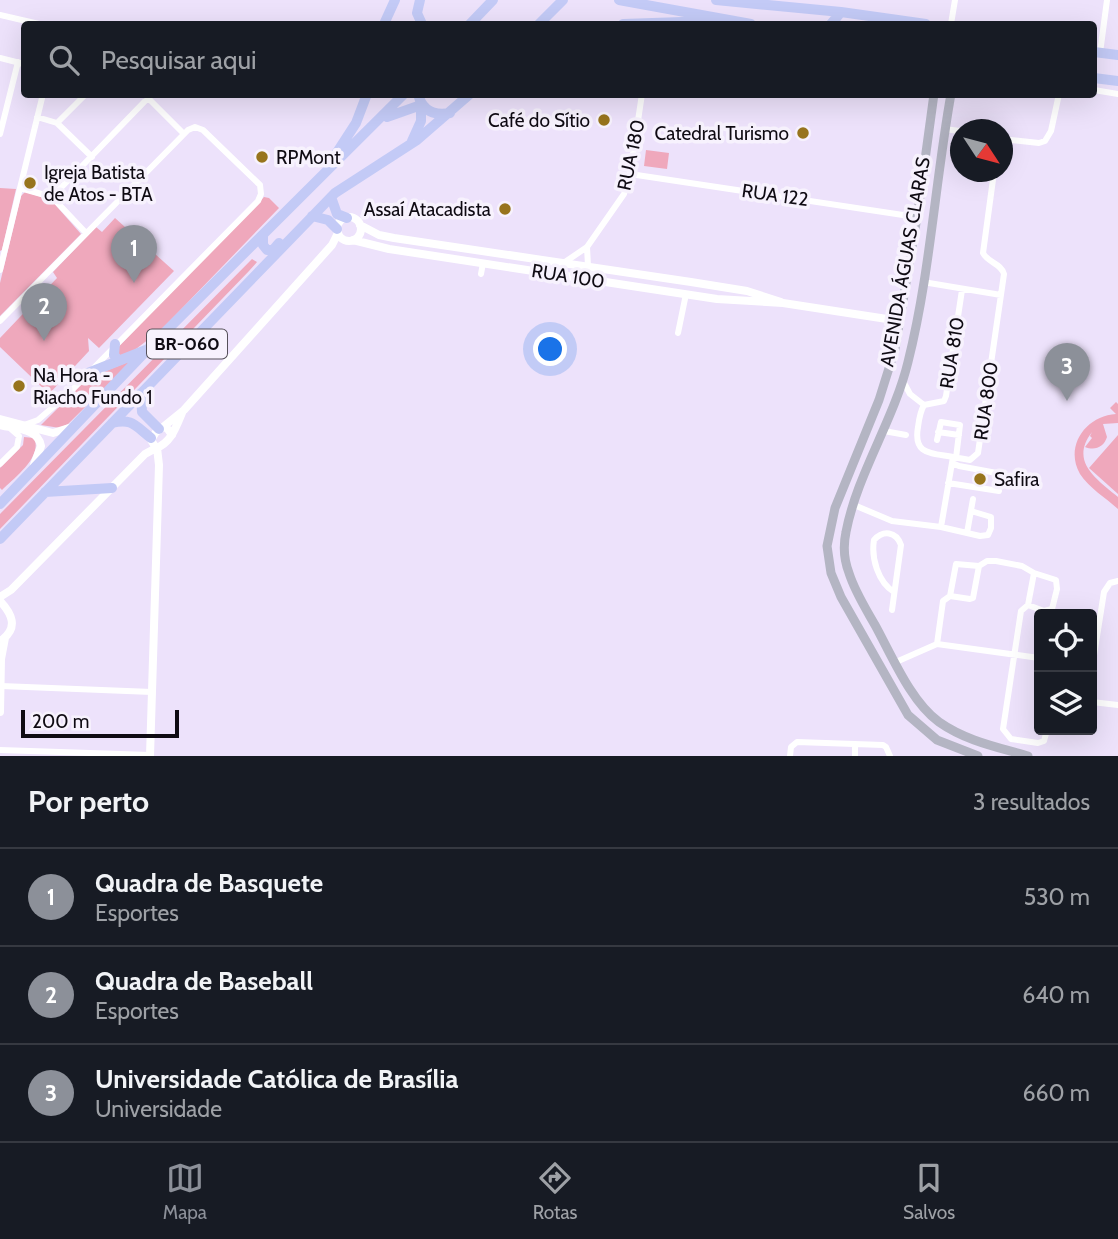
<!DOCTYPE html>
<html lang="pt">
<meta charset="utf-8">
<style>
body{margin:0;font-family:Cabin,sans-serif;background:#20242c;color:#f1f3f6}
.controls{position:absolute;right:21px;bottom:21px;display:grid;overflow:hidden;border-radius:7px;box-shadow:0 7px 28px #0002}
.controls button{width:63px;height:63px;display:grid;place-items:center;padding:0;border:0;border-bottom:2px solid #363941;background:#171b24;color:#f1f3f6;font:35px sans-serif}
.compass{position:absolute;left:950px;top:119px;width:63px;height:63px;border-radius:50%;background:#171b24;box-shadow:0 7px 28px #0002;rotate:126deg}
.scale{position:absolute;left:21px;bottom:18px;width:158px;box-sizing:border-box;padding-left:7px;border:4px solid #0f0b13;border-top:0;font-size:19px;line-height:24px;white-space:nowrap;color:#0f0b13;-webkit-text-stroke:5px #f7f2fd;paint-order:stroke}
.you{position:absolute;left:551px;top:350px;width:24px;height:24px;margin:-18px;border:5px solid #fff;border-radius:50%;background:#1a73e8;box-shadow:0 0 0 10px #1a73e833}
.badge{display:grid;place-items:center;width:46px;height:46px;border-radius:50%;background:#8c9099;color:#fff;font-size:23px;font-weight:700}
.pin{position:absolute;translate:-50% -58px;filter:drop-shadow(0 2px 4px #0008)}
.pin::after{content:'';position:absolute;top:37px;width:24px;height:21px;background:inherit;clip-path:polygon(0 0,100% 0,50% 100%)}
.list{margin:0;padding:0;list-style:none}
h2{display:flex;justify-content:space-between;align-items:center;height:91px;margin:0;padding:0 28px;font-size:30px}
h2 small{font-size:23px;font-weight:400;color:#9ea1a6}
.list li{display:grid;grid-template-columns:46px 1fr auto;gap:21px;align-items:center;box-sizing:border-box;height:98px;padding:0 28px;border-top:2px solid #363941}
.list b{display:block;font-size:26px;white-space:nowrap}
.list p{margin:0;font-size:23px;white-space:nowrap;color:#9ea1a6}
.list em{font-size:23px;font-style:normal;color:#9ea1a6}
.icon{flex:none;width:38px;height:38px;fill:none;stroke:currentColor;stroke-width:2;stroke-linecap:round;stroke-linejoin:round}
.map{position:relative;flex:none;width:1118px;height:756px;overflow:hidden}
.search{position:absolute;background:#171b24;box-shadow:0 7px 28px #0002;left:21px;right:21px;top:21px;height:77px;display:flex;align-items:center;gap:18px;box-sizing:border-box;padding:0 24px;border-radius:7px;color:#9ea1a6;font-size:26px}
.sheet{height:385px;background:#171b24}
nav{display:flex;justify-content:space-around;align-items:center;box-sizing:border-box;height:98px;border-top:2px solid #363941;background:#171b24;font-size:19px;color:#9ea1a6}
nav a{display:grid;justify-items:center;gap:4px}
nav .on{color:#8c9099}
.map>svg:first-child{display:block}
.green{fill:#efa8bc}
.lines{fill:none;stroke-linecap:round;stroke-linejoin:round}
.minor{stroke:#fff;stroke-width:6}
.tertiary{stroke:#fff;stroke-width:8}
.secondary{stroke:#b4b5c3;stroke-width:9}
.trunk{stroke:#c3caf6;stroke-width:10}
.poi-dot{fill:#97741d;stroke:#f7f2fd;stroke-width:2.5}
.labels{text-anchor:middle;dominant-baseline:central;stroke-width:7;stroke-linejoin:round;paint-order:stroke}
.shield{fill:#f7f2fd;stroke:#555059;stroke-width:2}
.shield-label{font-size:18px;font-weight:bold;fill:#0f0b13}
.poi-label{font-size:19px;fill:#0f0b13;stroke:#f7f2fd;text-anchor:start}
.street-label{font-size:19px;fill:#0f0b13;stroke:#f7f2fd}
</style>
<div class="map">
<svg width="1118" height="756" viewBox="0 0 1118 756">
<rect width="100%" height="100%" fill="#ede2fb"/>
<path class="green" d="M646,150L669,153L667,169L644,166Z
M0,188L16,189L2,250L0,251Z
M25,192L51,200L81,234L0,316V283L21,196Z
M264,197L269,198L279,208L162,329L132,352L120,357L117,348Z
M115,218L174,271L99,348L88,338L89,351L49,394L0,347V338L57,278L53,272L96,227L102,232Z
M252,259L257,262L249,271L0,529V514Z
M133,360L68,424L60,428L41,425L88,378Z
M1116,402L1118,404V423L1103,424L1107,437C1104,447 1095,451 1085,447L1092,438L1090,436L1092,432C1069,462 1097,479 1118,497V509C1106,498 1089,488 1080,474C1064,446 1086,416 1116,414L1110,408Z
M1118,435V494L1089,468Z
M24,437L34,438C43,457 14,478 2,490L0,488V468L23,445Z"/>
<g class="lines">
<path class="minor" d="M0,15L39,24
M951,24L955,0
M1100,53L1107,0
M0,58L24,64
M1094,90L1118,94
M144,94L184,134
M37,117L57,123L92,157
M57,123L86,94
M944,129L960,131
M0,134L18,62
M1002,139L1039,143L1045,141L1051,131L1059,94
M630,174L903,215L914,214L918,211
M20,188L52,197L86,233
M52,197L148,98
M587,247L588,266
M565,262L587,247L624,194L630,174L642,94
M0,270L43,94
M481,274L483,263
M923,282L1001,295
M0,321L188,130L195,127L203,130L260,185L261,194L258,201L67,395L38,420L24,425
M678,333L686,294
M903,381L910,394L924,405
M884,431L906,435
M938,432L959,435
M937,440L941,422L960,425L956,458
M953,457C931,453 913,455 918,427C919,419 920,412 924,405L944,401L946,396L962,290
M952,463L959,466L1002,474
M0,464L17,447L19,436L11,429
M948,483L999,491
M854,505L892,521L941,527L953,457L970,460L978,453L1004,274C1001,263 988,263 983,253L994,172
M941,527L980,536L988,535L991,528V517L971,511
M967,533L973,499
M950,596L970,599L973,598L979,566
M1028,605L1034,573L1056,580L1057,589L1052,609L1044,611L1028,605L1021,611L1003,729L1011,739L1038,743L1044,741L1047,730
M892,610L901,545C896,531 883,530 874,540C871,558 878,582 894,592
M937,644L943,601L950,596L956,564L979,566L987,561H996L1022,566L1034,573
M896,662L937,644L1039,658
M1092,668L1104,592L1110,583L1118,581
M1,686L152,692
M1092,702L1118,705
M0,750L150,755
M790,756L791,747L797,742L883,745L886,747L890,756
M855,756V744"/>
<path class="tertiary" d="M337 229a12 12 0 1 1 24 0a12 12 0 1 1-24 0Z
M360,225L379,235L394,238L691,282L747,291L781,302
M353,240L389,249L717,299L783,303L900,321
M0,419L53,433L69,428
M0,425C15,429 38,428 41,446L34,465
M163,427L184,410L332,245L338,233
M172,435L167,428L163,427L156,432L151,440L156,448C171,443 176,427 182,413
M0,597L11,590L145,454L156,448
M0,601C12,614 18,627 3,639
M0,712L1,659L5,638
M150,756L159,465L157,448"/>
<path class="secondary" d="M934,94L918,211L895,349L879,400L835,508L827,546L831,573L841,597L908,715L937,740L978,756
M951,94C935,183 930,275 908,362C894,420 857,474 846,532C843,546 844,560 849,573C855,592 866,609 875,625C892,656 911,702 939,722C966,741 997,747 1028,756"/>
<path class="trunk" d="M420,0L417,13L422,24
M619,0L751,24
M716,0L841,12L926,24
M384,24L395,0
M470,24L493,0
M539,24L563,0
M623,24L682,22L718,23
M831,24L841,12
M1094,52L1118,55
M1094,78L1118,81
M418,94C422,111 434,116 450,113
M387,117L421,105V121L412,141
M334,157L356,123L367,94
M331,197L337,214L347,218
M312,216L328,220L337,229
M263,235V245L267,250H273L279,243
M115,344L114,355L119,361
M88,373L146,350
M141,393L142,412L159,429
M112,423C133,418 135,426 151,438
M45,492L112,488
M0,504L148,349L404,94
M0,539L335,193L417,140L470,94"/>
</g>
<g class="poi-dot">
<circle cx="604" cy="120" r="7"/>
<circle cx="803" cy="133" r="7"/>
<circle cx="262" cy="157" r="7"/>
<circle cx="30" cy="183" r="7"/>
<circle cx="505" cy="209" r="7"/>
<circle cx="19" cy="386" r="7"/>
<circle cx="980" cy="479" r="7"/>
</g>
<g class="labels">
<rect class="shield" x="147" y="329.5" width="80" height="29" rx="5"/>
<g class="shield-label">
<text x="187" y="344">BR-060</text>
</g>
<g class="poi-label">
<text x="590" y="120" text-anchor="end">Café do Sítio</text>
<text x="789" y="133" text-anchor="end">Catedral Turismo</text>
<text x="276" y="157">RPMont</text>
<text x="44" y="172">Igreja Batista<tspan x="44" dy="22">de Atos - BTA</tspan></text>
<text x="491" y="209" text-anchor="end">Assaí Atacadista</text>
<text x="33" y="375">Na Hora -<tspan x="33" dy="22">Riacho Fundo 1</tspan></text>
<text x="994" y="479">Safira</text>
</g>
<g class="street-label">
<text transform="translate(631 155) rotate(-78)">RUA 180</text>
<text transform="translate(775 195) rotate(8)">RUA 122</text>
<text transform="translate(905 262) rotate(-80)">AVENIDA ÁGUAS CLARAS</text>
<text transform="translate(568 276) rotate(9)">RUA 100</text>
<text transform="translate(952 353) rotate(-81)">RUA 810</text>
<text transform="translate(986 401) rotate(-82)">RUA 800</text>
</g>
</g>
</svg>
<div class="controls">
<button><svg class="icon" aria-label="locate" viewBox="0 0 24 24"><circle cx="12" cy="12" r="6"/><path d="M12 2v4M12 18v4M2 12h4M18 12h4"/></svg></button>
<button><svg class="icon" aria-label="layers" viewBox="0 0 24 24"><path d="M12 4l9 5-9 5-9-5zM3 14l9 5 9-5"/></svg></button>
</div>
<svg class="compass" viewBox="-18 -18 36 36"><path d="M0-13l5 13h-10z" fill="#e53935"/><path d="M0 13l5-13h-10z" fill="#9ea1a6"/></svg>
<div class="scale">200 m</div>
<div class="you"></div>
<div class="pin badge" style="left:134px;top:283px">1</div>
<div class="pin badge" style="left:44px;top:341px">2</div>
<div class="pin badge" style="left:1067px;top:401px">3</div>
<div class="search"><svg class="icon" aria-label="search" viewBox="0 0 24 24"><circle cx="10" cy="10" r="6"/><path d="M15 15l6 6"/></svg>Pesquisar aqui</div>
</div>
<section class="sheet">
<h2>Por perto<small>3 resultados</small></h2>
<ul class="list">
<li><span class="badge">1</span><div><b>Quadra de Basquete</b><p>Esportes</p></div><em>530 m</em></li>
<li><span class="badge">2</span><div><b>Quadra de Baseball</b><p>Esportes</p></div><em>640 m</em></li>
<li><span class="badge">3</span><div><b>Universidade Católica de Brasília</b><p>Universidade</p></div><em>660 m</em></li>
</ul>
</section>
<nav>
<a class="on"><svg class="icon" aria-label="map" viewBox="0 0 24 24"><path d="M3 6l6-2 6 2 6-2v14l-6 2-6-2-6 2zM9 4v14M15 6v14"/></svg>Mapa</a>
<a><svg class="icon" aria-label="directions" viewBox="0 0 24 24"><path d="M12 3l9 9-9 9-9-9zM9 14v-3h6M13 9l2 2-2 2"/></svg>Rotas</a>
<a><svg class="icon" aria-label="saved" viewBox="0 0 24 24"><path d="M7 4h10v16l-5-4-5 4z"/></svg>Salvos</a>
</nav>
